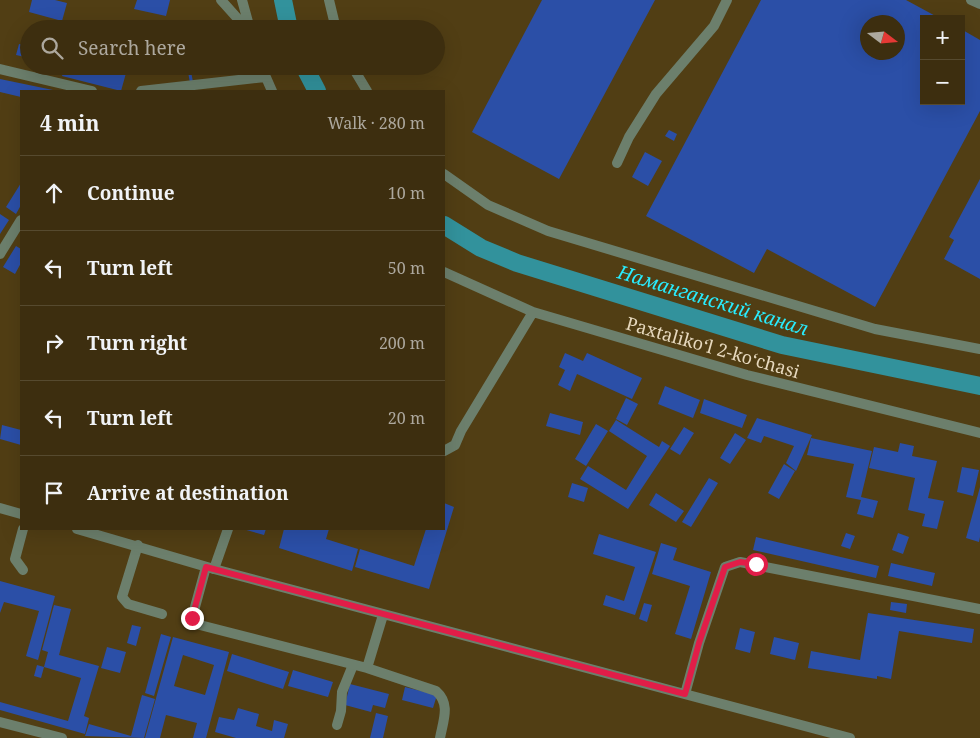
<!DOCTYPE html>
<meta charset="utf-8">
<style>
body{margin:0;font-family:"Noto Serif",serif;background:#443618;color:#f1f3f6}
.controls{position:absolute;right:15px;top:15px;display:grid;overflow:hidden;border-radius:0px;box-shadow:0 5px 20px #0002}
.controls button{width:45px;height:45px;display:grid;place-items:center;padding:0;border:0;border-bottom:1px solid #564a2f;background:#3d2e0f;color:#f1f3f6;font:25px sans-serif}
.compass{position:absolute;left:860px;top:15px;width:45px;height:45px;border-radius:50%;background:#3d2e0f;box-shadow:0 5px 20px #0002;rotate:106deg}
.stop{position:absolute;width:15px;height:15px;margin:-11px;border:4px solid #e11d48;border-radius:50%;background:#fff}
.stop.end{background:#e11d48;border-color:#fff;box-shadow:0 1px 5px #0008}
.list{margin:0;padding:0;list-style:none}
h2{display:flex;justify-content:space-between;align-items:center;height:65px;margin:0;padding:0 20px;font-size:21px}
h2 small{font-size:16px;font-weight:400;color:#ada89e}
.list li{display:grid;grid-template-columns:32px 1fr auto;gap:15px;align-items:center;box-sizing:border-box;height:75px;padding:0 20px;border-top:1px solid #564a2f}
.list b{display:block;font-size:19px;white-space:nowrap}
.list em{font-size:16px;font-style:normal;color:#ada89e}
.icon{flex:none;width:28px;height:28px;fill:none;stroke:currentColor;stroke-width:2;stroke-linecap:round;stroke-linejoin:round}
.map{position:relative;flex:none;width:980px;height:738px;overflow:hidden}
.search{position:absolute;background:#3d2e0f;box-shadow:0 5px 20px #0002;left:20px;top:20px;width:425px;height:55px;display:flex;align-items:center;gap:12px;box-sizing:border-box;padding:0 18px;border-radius:28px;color:#ada89e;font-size:19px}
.panel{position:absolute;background:#3d2e0f;box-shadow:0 5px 20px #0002;left:20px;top:90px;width:425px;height:440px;border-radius:0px}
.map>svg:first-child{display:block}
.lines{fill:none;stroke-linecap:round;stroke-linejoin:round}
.canal{stroke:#32929c;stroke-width:18}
.building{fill:#2b4fa7;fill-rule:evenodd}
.lane{stroke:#6c7f6c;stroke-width:10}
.street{stroke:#6c7f6c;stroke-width:10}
.route{stroke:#e11d48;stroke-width:6}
.labels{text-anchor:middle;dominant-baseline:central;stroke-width:4;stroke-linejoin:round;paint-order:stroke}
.street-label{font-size:18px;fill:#e6d8bd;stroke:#513e14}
.water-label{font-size:19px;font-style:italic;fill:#29ecfd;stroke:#513e14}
</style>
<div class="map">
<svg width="980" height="738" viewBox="0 0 980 738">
<rect width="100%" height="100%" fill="#513e14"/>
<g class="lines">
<path class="canal" d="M283,0L289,29
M304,66L317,91
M444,225L481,248L517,263L782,345L980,386"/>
</g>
<path class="building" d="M32,0H55L67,3L62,21L29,12Z
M137,0H170L166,16L134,9Z
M542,0H655L559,179L472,132Z
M761,0H906L941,19H924V101H961V29L980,40V111L875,307L767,249L754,273L646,216ZM868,22H898V52H868Z
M76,23L96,28V29H74Z
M19,44L29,46V58L16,55Z
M65,66H84L112,73L114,66H128L121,91L62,76Z
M187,66H190L193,82L190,83Z
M0,79L53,90V91H21V97L0,92Z
M669,130L677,134L674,141L665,136Z
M645,152L662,161L648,186L632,177Z
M980,179V279L944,259L954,240L949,237Z
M21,183V205L16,214L6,207Z
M0,214L9,220L0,234Z
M16,246L21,249V263L15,274L3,267Z
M565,353L583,361L587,353L642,378L632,399L577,374L570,391L558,385L565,370L559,367Z
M665,386L700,400L693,418L658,404Z
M626,398L638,404L627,425L616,419Z
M704,399L747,415L742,428L700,413Z
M550,413L583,422L580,435L546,426Z
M757,418L812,435L796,471L786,463L794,446L764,436L761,443L747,438Z
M616,420L659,447L662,441L670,446L628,509L580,479L588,466L626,490L647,456L609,431Z
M596,424L608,431L586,466L575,459Z
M2,425L21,430V445L0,439Z
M684,427L694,433L680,455L670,449Z
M735,433L746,440L730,464L720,458Z
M811,438L872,451L861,497L878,501L873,518L857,514L861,500L846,497L854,464L807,455Z
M900,443L914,446L912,456L937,461L928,498L944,501L937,529L922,526L925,514L908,510L915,478L869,468L874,447L898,452Z
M784,464L795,471L779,499L768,493Z
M962,467L979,470L973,496L957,492Z
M709,478L718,483L691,527L682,522Z
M572,483L588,488L584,502L568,497Z
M980,487V537L979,542L966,538Z
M656,493L684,511L676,522L649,505Z
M444,503L454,507L429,589L355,567L360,549L414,566L426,529H444Z
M243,529H266L264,535Z
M284,529H329L326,539L358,549L352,571L279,548Z
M846,533L855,536L850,549L841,546Z
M898,533L909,537L903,554L892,550Z
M599,534L656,552L635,615L603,605L606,595L624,601L635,567L593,554Z
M756,537L879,566L876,578L753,550Z
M661,543L677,548L673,560L711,572L691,639L675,634L690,586L652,574Z
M891,563L935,573L932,586L888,576Z
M0,581L55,596L38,660L26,656L39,611L4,602L0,613Z
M891,602L907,604L906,613L890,610Z
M644,603L652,605L647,622L639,619Z
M54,605L71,609L59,655L99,666L84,716L89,718L85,734L0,710V702L68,721L81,678L44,667L41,678L34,676L37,665L44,667L48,652L42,650Z
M868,613L974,629L972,643L899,631L891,679L877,676V679L808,668L811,651L860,660Z
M132,625L141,627L136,646L127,643Z
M740,628L755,632L750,653L735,649Z
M161,634L171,637L154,696L145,693Z
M173,637L229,652L206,738H193L197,723L166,715L160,738H145ZM183,655L214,665L205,695L174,686Z
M774,637L799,643L795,660L770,654Z
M107,647L126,652L120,673L101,668Z
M232,654L289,672L283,689L227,671Z
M293,670L333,682L328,697L288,686Z
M350,684L389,694L385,708L373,705L371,712L345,705Z
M405,687L437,695L433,708L402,700Z
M142,695L155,699L144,738L85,736L89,724L131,736Z
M238,708L259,714L256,726L272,731L274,720L288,724L284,738H236L215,732L219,717L234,720Z
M376,713L388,716L383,738H370Z"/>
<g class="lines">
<path class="lane" d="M329,0L336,29
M971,0L980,4
M352,66L367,91
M617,163L629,137L656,94L714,26L727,0
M444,174L488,205L548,231L875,329L980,349
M23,529L15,559L23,570
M138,545L122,597L128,604L162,614
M214,569L228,529
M337,725L341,711L342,692L353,665"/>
<path class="street" d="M221,0L247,29
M242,0L250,29
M261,66L272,91
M0,69L92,91
M141,91L265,77
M0,254L21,220
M444,272L533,312L747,375L980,433
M444,451L455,445L461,431L533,312
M0,508L21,514
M77,529L214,569L850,738
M206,567L192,618L196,624L367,668
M383,615L367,668L436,691C451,704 443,721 440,738
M685,694L699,643L725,567L740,562L980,609
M0,722L62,738"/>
</g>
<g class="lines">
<path class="route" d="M192,618L206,567L685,694L699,643L725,567L740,562L756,564"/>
</g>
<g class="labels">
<g class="street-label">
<text transform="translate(713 347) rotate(16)">Paxtalikoʻl 2-koʻchasi</text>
</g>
<g class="water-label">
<text transform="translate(713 300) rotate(17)">Наманганский канал</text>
</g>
</g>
</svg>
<div class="controls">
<button>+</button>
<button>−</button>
</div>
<svg class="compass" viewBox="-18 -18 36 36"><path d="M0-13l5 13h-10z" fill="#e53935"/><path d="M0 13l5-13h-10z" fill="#ada89e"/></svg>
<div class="stop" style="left:756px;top:564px"></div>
<div class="stop end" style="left:192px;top:618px"></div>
<div class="search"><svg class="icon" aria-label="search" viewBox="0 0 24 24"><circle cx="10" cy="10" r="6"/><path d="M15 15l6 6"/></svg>Search here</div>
<section class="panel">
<h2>4 min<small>Walk · 280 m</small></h2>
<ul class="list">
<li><svg class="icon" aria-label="ahead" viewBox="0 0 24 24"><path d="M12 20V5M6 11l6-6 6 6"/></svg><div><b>Continue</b></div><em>10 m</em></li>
<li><svg class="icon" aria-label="left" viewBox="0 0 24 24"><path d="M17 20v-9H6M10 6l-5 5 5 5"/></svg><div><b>Turn left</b></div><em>50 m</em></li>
<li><svg class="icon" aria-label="right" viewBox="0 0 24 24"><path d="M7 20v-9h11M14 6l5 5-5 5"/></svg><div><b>Turn right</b></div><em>200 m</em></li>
<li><svg class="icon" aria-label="left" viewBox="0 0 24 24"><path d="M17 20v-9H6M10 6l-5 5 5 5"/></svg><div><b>Turn left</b></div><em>20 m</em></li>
<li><svg class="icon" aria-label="arrive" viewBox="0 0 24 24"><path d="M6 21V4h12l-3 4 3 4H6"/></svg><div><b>Arrive at destination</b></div></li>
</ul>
</section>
</div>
